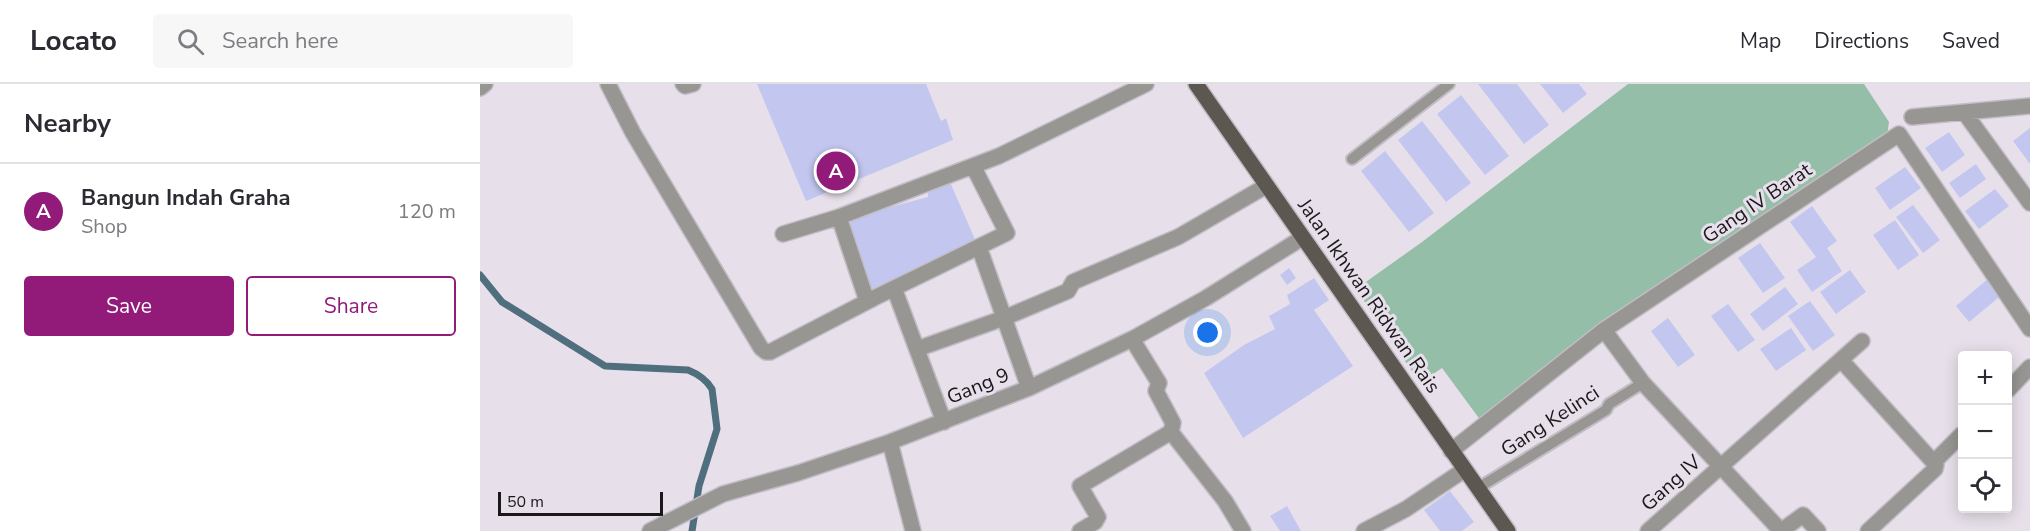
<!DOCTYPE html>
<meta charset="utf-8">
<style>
body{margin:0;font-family:"Nunito Sans",sans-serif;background:#f7f7f7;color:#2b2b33}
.controls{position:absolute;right:18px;bottom:18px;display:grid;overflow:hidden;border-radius:6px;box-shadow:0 3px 15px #0003}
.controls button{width:54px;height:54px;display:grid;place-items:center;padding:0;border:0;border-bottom:2px solid #e1e1e2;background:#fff;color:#2b2b33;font:30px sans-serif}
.scale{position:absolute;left:18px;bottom:15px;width:165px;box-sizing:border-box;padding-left:6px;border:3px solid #1b181c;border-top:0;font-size:16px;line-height:21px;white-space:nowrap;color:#1b181c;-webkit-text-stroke:4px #e7e0ea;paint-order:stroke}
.you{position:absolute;left:728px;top:249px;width:21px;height:21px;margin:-15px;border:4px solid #fff;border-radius:50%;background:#1a73e8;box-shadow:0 0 0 9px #1a73e833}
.badge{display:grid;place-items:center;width:39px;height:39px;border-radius:50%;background:#921b7a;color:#fff;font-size:20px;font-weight:700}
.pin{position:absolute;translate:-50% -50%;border:3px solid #fff;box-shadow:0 2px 6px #0006}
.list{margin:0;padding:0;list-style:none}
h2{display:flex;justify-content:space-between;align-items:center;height:78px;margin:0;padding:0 24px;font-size:26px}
h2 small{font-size:20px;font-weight:400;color:#7c7c81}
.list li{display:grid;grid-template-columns:39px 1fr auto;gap:18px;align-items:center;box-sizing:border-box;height:96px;padding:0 24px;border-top:2px solid #e1e1e2}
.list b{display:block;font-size:22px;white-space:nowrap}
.list p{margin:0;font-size:20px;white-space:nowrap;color:#7c7c81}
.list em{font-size:20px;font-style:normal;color:#7c7c81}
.actions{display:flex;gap:12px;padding:18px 24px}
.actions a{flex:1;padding:14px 0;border:2px solid #921b7a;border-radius:6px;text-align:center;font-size:21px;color:#921b7a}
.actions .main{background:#921b7a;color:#fff}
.icon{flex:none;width:33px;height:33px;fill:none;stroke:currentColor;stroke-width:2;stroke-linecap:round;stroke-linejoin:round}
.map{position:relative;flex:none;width:1550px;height:447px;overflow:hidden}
header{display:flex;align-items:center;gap:36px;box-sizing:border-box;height:84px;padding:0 30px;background:#fff;border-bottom:2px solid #e1e1e2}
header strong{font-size:28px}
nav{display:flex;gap:33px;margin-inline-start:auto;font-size:21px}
.search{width:420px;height:54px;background:#f7f7f7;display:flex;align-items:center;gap:15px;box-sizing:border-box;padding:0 21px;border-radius:6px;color:#7c7c81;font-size:22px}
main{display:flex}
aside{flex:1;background:#fff}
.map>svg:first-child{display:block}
.green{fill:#94bea7}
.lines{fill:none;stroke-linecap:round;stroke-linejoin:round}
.stream{stroke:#4f6f7e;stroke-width:7}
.building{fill:#c3c7f0}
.lane-casing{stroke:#c2bcc5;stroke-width:14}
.street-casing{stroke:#c2bcc5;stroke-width:18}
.primary-casing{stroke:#c2bcc5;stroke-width:18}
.lane{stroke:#989692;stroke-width:10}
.street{stroke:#989692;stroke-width:15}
.primary{stroke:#5c5750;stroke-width:15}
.labels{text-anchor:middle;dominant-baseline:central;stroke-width:6;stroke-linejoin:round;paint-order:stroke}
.street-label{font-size:20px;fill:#1b181c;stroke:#e7e0ea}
</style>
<header>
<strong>Locato</strong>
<div class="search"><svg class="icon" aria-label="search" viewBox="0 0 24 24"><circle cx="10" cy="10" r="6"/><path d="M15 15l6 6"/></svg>Search here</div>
<nav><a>Map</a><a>Directions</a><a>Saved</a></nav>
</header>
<main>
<aside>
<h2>Nearby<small></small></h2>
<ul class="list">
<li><span class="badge">A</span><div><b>Bangun Indah Graha</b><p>Shop</p></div><em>120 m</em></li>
</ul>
<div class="actions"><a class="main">Save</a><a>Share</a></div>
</aside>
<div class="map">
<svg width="1550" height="447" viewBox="0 0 1550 447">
<rect width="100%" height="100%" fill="#e7e0ea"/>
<path class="green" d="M1148,0H1384L1409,38L1407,52L1001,337L962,284L940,299L876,205L942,158Z"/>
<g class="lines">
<path class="stream" d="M0,191L22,218L125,282L208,286C218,290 226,295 232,305L237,345L219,402L212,447"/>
</g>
<path class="building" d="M277,0H446L461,37L466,34L473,56L326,117Z
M998,0H1037L1069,41L1044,60Z
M1060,0H1099L1107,10L1083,29Z
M981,11L1029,72L1005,91L957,30Z
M942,37L991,99L966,118L918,56Z
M1550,44V80L1533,57Z
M1469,48L1485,71L1462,88L1445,64Z
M905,67L954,129L929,148L881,87Z
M1496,80L1506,95L1480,114L1469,99Z
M1425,83L1441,104L1410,126L1395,104Z
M470,98L497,160L390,213L365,135L448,113V107Z
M1515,105L1529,122L1499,145L1485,127Z
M1433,121L1460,156L1443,169L1416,133Z
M1332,122L1357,157L1347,164L1362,187L1332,208L1317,186L1336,173L1310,138Z
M1415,136L1439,171L1418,186L1393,151Z
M1280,159L1305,194L1283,209L1258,174Z
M809,184L816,194L807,201L800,191Z
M1370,186L1386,208L1356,230L1340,208Z
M1510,193L1523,210L1489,238L1476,222Z
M834,194L849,216L834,226L873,282L763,354L724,289L764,261L795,245L789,232L810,220L807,211Z
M1305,203L1318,220L1283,247L1270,230Z
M1330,217L1355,251L1333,267L1308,232Z
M1248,220L1275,256L1258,268L1231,232Z
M1188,234L1215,271L1198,283L1171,247Z
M1311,244L1326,266L1296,287L1280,265Z
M970,407L994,438L982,447H960L944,426Z
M807,422L821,447H800L790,432Z"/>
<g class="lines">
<defs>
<path id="lane" d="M872,75L969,0
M998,404L1126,326L1129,320L1163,299"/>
<path id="street" d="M128,0L153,49L281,264L286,268H290L394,214L527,149L493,82
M203,0L205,2L213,0
M0,4L5,0
M1484,28L1550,119
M1432,33L1550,22
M303,150L359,133
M499,163L549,304
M414,204L464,338
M387,217L359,133L519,72L666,0
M1124,246L1163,299L1301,447L1323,431L1338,447
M437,265L524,234L588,207L593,198L698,153L786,102
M1361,276L1456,381L1455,385L1388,447
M1528,306L1550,283
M691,348L745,417L763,447
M410,358L433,447
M971,367L1124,246L1419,50L1550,245
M1454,378L1482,350
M170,447L243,410L318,389L410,358L549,304L652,255L726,214L822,154
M600,447L615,438L618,433L600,402L691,348L693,339L676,307L679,299L652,255
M884,447L926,425L984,386
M1168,447L1382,257"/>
<path id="primary" d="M716,0L1028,447"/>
</defs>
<use href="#lane" class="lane-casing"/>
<use href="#street" class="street-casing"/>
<use href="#primary" class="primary-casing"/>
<use href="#lane" class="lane"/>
<use href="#street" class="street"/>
<use href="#primary" class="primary"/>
</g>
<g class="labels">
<g class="street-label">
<text transform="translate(1277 119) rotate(-34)">Gang IV Barat</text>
<text transform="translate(889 212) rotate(55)">Jalan Ikhwan Ridwan Rais</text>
<text transform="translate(498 302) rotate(-22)">Gang 9</text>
<text transform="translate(1070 337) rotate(-33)">Gang Kelinci</text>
<text transform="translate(1191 399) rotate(-42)">Gang IV</text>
</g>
</g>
</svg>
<div class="controls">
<button>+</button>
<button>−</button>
<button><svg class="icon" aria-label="locate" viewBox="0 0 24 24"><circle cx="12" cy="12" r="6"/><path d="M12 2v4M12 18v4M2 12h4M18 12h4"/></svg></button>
</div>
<div class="scale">50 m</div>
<div class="you"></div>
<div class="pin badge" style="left:356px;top:87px">A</div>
</div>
</main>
